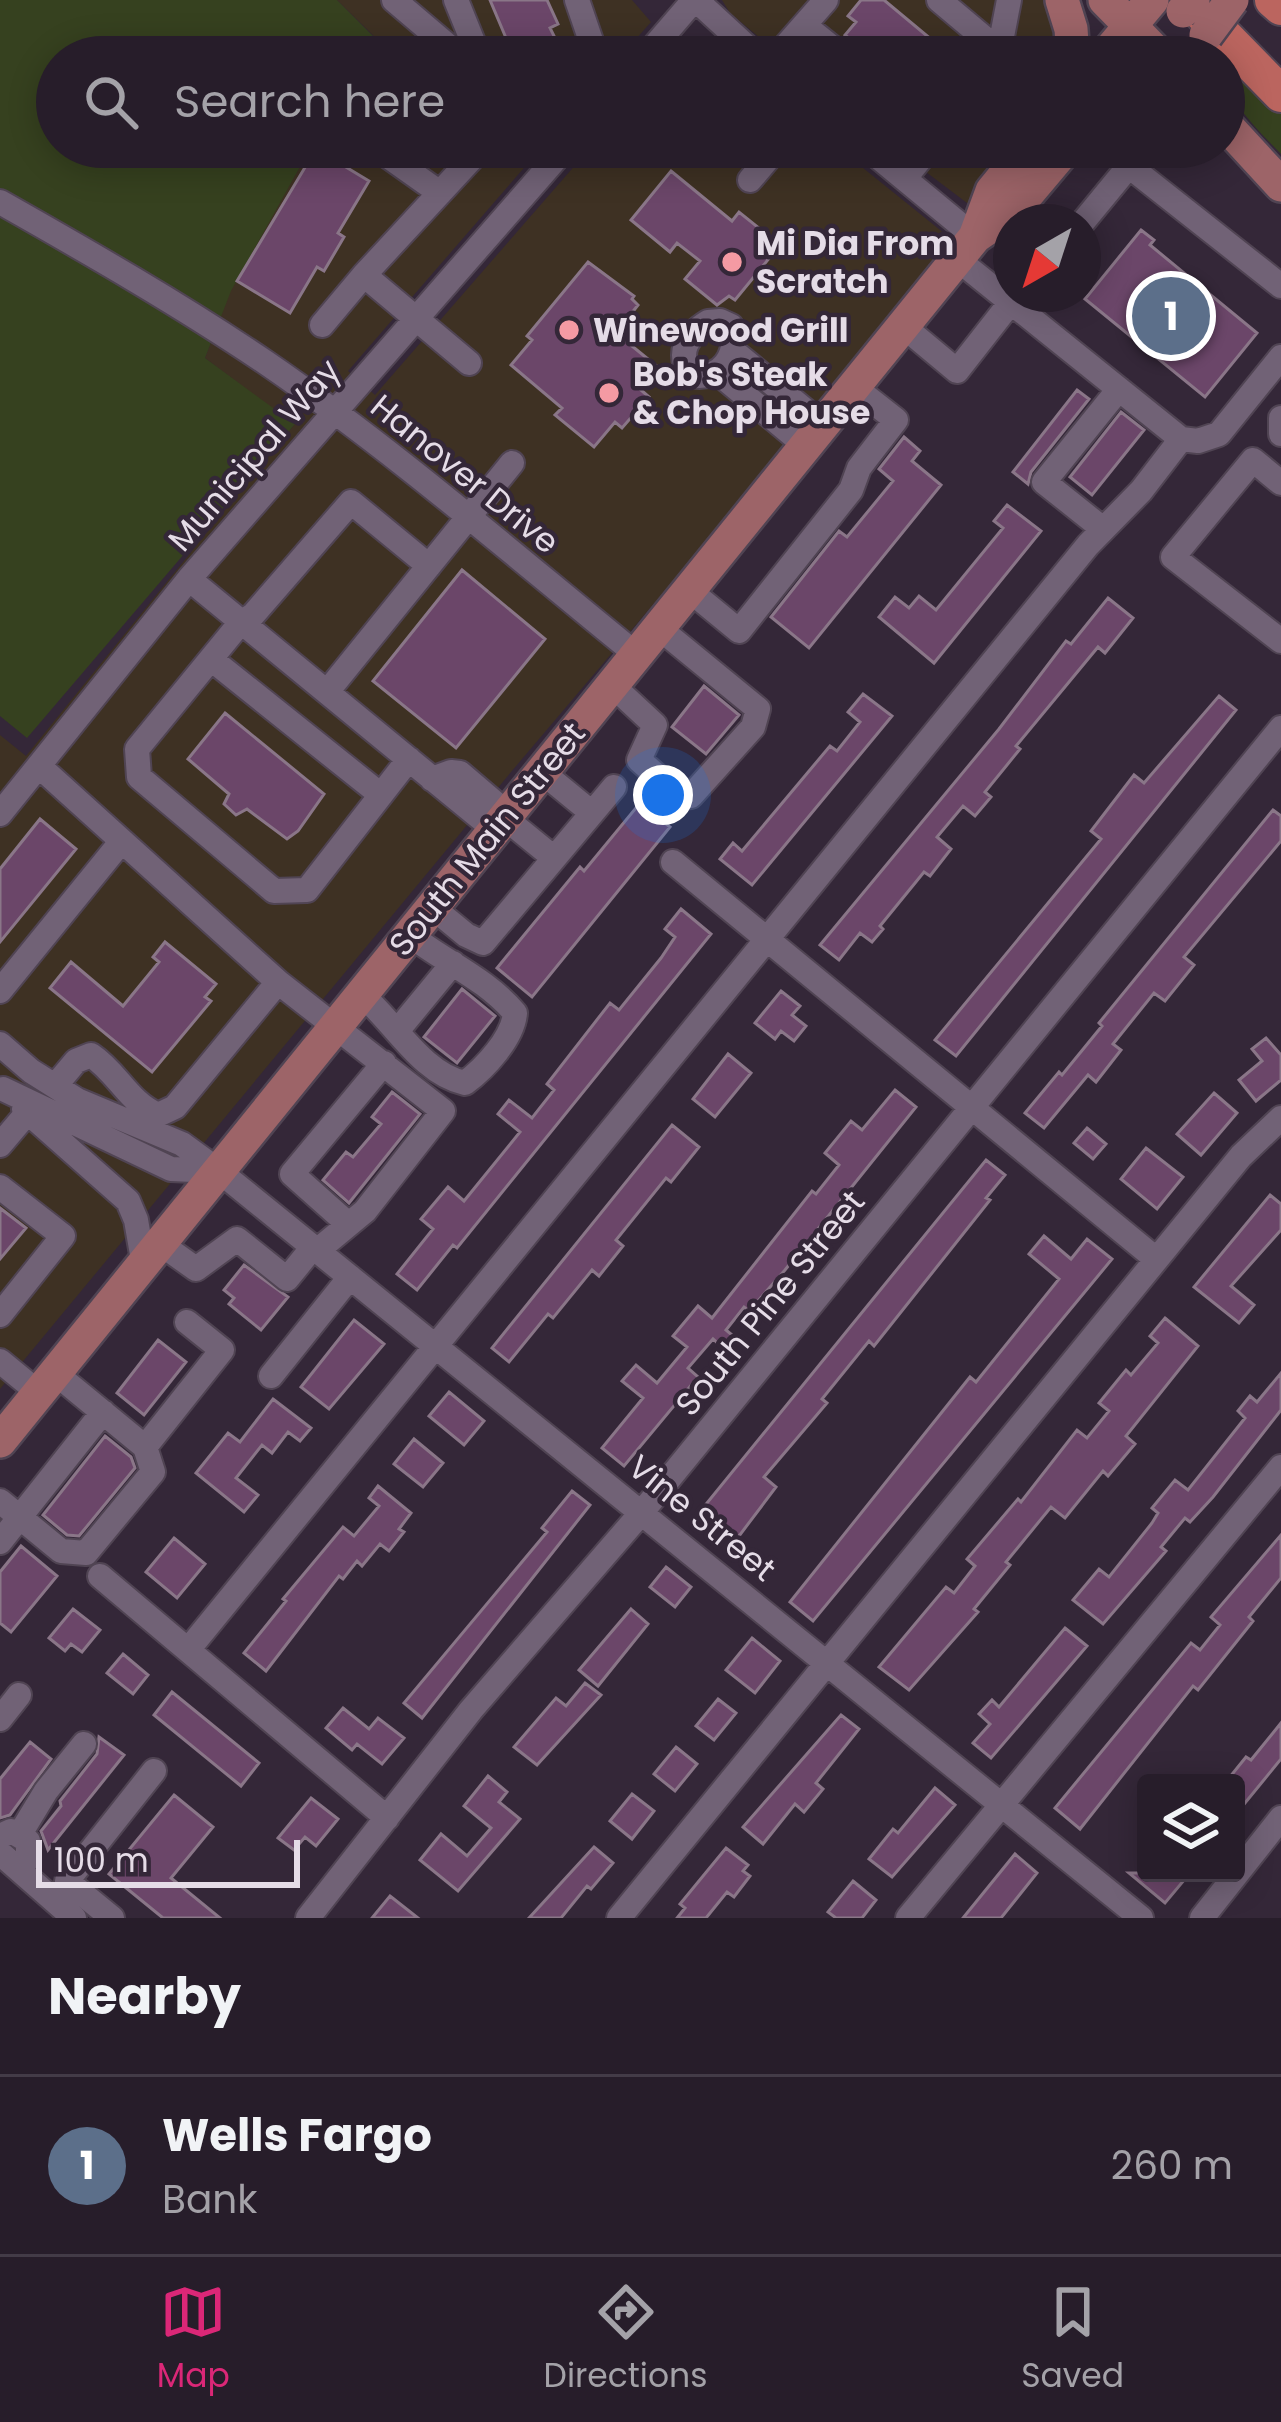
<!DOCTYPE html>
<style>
body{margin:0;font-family:Poppins,sans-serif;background:#2f2632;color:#f1f3f6}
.controls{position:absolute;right:36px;bottom:36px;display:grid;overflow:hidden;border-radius:12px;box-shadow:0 6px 30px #0003}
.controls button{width:108px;height:108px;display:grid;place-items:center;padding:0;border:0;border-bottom:3px solid #433b47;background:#271d2a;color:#f1f3f6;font:60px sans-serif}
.compass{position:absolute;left:993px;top:204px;width:108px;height:108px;border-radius:50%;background:#271d2a;box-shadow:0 6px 30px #0003;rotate:219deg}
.scale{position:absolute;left:36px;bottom:30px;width:264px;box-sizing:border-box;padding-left:12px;border:6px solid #e5dce7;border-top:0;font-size:33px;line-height:42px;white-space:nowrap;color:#e5dce7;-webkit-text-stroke:9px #342738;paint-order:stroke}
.you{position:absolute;left:663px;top:795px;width:42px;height:42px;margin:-30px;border:9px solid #fff;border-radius:50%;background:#1a73e8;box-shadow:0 0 0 18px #1a73e833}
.badge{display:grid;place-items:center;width:78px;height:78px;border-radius:50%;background:#db2777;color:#fff;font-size:39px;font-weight:700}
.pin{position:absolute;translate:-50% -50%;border:6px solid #fff;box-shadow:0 3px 12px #0006}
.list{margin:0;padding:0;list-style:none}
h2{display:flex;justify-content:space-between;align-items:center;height:156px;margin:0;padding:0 48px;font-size:51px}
h2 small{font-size:39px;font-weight:400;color:#a4a2a8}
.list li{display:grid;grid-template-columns:78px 1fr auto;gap:36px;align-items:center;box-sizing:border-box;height:180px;padding:0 48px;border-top:3px solid #433b47}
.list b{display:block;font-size:45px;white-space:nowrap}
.list p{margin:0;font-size:39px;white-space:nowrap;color:#a4a2a8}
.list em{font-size:39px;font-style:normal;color:#a4a2a8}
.icon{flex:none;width:66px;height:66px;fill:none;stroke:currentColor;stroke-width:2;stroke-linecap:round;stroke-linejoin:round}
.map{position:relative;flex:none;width:1281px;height:1918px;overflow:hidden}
.search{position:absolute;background:#271d2a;box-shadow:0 6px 30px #0003;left:36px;right:36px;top:36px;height:132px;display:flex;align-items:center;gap:30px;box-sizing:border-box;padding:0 42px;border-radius:66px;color:#a4a2a8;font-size:45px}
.sheet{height:336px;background:#271d2a}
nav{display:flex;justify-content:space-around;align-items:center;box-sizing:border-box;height:168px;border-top:3px solid #433b47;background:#271d2a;font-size:33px;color:#a4a2a8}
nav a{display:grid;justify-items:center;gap:6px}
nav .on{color:#db2777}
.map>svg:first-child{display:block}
.commercial{fill:#3e3123}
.green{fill:#36411f}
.building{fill:#6b4669;stroke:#8a7688;stroke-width:3}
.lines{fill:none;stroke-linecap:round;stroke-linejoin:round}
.minor-casing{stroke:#504453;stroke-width:28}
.major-casing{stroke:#504453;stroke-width:38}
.highway-casing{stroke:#504453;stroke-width:40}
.minor{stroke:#716276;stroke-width:24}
.major{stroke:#9d6468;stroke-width:33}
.highway{stroke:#bb655f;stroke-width:36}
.major-bridge-casing{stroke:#504453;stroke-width:38;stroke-linecap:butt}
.major-bridge{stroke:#9d6468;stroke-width:33}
.poi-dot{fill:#f49aa3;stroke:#342738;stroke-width:4.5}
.labels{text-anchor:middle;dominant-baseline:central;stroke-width:9;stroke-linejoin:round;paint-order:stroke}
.poi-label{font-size:33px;font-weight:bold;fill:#e5dce7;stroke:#342738;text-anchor:start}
.street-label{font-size:33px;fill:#e5dce7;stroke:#342738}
</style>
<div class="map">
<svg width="1281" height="1918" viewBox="0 0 1281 1918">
<rect width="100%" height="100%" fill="#342738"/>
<path class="commercial" d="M337,0H632L651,22L620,57H370L380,42Z
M722,0H1043L1058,26L1052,57H783L730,13Z
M311,147H542L348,371L375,395L591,147H837L950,238L914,292L802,429L511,772L0,1389V735L26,756L294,425L205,358L230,291Z
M893,147H1016L971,206Z"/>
<path class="green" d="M0,0H337L380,43L370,57H57V147H311L231,291L205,358L295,424L27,738L0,716Z
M1233,61L1281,114V154C1259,131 1224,99 1224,66Z"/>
<path class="building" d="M490,0H547L558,24L550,28L557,42L514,57Z
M861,0H884L932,40L918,57H872L845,35L856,22L848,16Z
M316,149L369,181L338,233L344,237L324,271L317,267L290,313L237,281Z
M671,171L732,221L739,212L780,245L735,300L729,296L717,305L685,279L700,261L677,243L670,252L631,220Z
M1141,230L1154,240L1150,245L1257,333L1205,397L1085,299Z
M588,262L634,296L632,299L638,305L616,333L659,368L641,390L649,397L622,428L615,422L594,447L555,415L562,408L511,365L532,340L527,336Z
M1077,390L1089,399L1031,472L1028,484L1013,472Z
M1121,412L1144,430L1092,495L1070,477Z
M904,437L920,451L912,461L941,485L809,648L771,617L839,531L847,537L893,481L879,469Z
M1007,505L1041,531L934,663L879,617L895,597L909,608L919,596L936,610L1003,528L994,521Z
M462,570L545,639L456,748L373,681Z
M1108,598L1133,618L1105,653L1098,647L1016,746L1020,749L985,792L991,797L975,816L963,806L937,837L951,849L930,876L924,872L880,926L883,929L872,942L860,933L839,960L820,945L999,729L1066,641L1071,644Z
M704,686L739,715L706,754L672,727Z
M863,694L892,716L752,885L720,859L733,843L742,851L830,746L837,751L860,722L848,712Z
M1219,696L1236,710L956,1056L935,1040L1101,839L1091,831L1134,775L1144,783Z
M225,713L324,794L298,831L287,839L247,809L236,815L224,804L229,794L188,759Z
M640,803L670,827L532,997L497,968L580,867L584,871Z
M1273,810L1281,816V841L1184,957L1194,965L1165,1001L1154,993L1113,1044L1121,1050L1096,1082L1088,1075L1044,1128L1025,1113L1059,1072L1062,1075L1102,1026L1099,1023Z
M40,819L76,849L0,942V869Z
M681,909L711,934L457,1248L453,1245L417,1290L397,1274L433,1229L421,1219L448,1187L464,1201L520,1132L498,1114L509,1100L532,1118L554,1090L547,1084L610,1003L619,1010L661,958L675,937L665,929Z
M165,942L216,984L205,997L211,1001L152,1072L50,988L71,962L123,1006L159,962L153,957Z
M462,989L495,1016L457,1063L424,1037Z
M781,991L800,1006L792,1015L806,1026L794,1041L781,1031L775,1039L755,1023Z
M1266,1038L1281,1055V1080L1256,1101L1239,1080L1262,1061L1252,1049Z
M728,1054L751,1073L715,1117L693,1099Z
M895,1090L916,1107L785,1270L749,1311L744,1307L726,1330L732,1335L722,1347L713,1339L688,1368L698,1377L624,1466L602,1448L643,1398L622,1381L636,1365L657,1383L687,1347L673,1336L698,1306L712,1318L812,1191L816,1194L839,1165L825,1153L851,1121L862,1130Z
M392,1092L420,1114L349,1203L323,1180L346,1152L353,1157L381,1124L372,1117Z
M1214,1093L1237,1113L1201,1155L1177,1134Z
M672,1125L699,1147L671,1182L666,1178L616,1240L623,1246L599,1276L592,1270L553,1318L548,1314L509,1362L492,1348Z
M1087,1128L1106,1144L1093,1159L1074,1143Z
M1146,1148L1183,1177L1157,1209L1121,1179Z
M986,1160L1005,1175L986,1198L990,1200L874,1346L869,1341L822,1399L827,1403L764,1477L776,1487L733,1544L698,1514Z
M1270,1195L1281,1204V1230L1231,1286L1254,1305L1239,1323L1194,1287Z
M0,1208L26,1228L0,1259Z
M1044,1236L1071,1259L1087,1239L1112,1259L813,1621L790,1602L970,1377L976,1382L1059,1279L1029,1254Z
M244,1265L288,1297L261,1330L229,1304L234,1298L224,1290Z
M1165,1318L1198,1346L1126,1436L1135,1444L1108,1476L1103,1471L1065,1518L1051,1507L1006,1562L1010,1565L974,1609L978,1612L909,1690L879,1667L946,1587L954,1593L975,1566L967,1559L1018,1499L1021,1502L1077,1430L1087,1438L1109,1411L1099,1403L1126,1370L1131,1375L1158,1343L1150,1336Z
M354,1320L384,1344L329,1409L301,1387Z
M158,1340L186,1362L144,1415L117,1393Z
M1281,1373V1410L1213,1497L1190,1522L1185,1518L1161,1547L1166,1551L1103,1624L1073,1600L1099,1569L1109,1577L1152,1523L1158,1513L1152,1508L1175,1480L1188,1490L1245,1418L1238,1411L1250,1396L1257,1402Z
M449,1392L484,1421L464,1445L429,1416Z
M273,1399L311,1428L300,1441L288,1432L272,1453L262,1445L236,1478L258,1495L244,1512L196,1473L228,1433L240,1442Z
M105,1436L131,1457L135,1468L79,1536L67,1535L43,1515Z
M414,1439L443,1463L423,1487L394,1464Z
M378,1486L411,1513L399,1529L404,1532L389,1551L380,1544L362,1566L357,1561L343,1579L339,1576L266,1671L244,1653L286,1601L283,1599L343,1527L354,1536L379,1506L369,1498Z
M572,1491L590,1505L422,1718L404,1703L547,1532L542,1528Z
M1281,1535V1578L1249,1617L1253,1621L1198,1690L1193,1686L1080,1829L1055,1808L1191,1643L1200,1650L1220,1625L1211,1617Z
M174,1538L205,1564L177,1598L146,1572Z
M21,1546L57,1576L11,1632L0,1623V1572Z
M666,1567L691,1587L675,1607L650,1587Z
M73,1609L100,1630L82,1652L71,1644L65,1651L49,1638Z
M631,1609L648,1624L598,1686L579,1670Z
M1065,1628L1087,1646L991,1758L973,1743L990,1724L979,1714L992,1700L999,1707Z
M752,1638L780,1661L755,1693L726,1670Z
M123,1654L148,1675L133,1694L107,1673Z
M585,1683L601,1695L537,1765L514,1747L556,1698L566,1706Z
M172,1692L259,1763L241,1786L154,1715Z
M718,1699L736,1713L714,1740L696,1726Z
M343,1708L369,1729L378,1718L404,1738L382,1764L357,1744L352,1750L326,1728Z
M841,1715L859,1729L816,1783L823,1789L804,1812L795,1804L763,1844L743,1827Z
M1281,1723V1759L1236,1814V1783H1225L1246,1757L1251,1760Z
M99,1737L124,1755L48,1850L41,1831L61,1806L60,1801L97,1754Z
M30,1742L51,1759L10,1815L0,1818V1779Z
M676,1747L697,1764L675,1791L654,1774Z
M488,1776L507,1792L499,1802L520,1819L458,1891L420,1860L441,1834L467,1856L491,1828L464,1806Z
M935,1788L955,1805L892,1877L869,1859L893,1829L898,1833Z
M632,1794L654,1811L632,1839L610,1821Z
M174,1795L213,1827L171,1878L220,1918H163L109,1874Z
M311,1798L338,1819L316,1846L305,1837L294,1850L278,1838Z
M594,1847L613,1863L591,1889L587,1886L561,1918H529Z
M726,1848L748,1865L743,1871L750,1876L734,1897L727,1892L706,1918H677L685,1908L680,1904Z
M1015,1854L1037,1873L1001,1918H963Z
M1129,1873H1190L1165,1903Z
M853,1881L876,1900L862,1918H836L828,1912Z
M390,1896L418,1918H372Z"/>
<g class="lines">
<defs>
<path id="minor" d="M394,0L461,57
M456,0L479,57
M696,0L758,57
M939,0L1002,53
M804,25L844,57
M577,57L591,41L577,0
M645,57L694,0
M776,57L826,0
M998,57L1009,0
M375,147L440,193
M464,147L474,156L364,275L469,363
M866,147L975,237
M905,178L930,147
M750,180L778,147
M0,202C90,253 179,304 265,362C395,451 515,556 637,655
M1083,222L1129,166L1281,286
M957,259L1181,439L1198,441L1219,434L1281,357
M720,321L731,326C740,355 721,381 691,375C676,353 687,335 708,322Z
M322,325L364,275
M903,326L957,371L1011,302
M733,351L823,425
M717,372L806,446
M1281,418V434
M1281,483L1253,460L1173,557L1281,641
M1103,529L1044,482L1119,389
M189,579L495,830
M689,590L739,631L851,490L859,468L896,420L854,387
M211,659L381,795
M612,685L655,725L639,760L681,797L691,796L753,727L758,709L659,628
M327,692L512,463
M409,759L307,890L274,891L139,777L137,749L241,622L253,615L351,502L429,566
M39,766L278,982
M542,772L592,813
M432,779L451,772L460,773L508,814
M0,814L189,579L566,147
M505,818L554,858
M673,862L1156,1259
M432,907L466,935L483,943L614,787
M0,991L121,842
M362,995C394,1022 422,1074 465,1083C485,1068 513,1038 515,1013C485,978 446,963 410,935
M398,1030L453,963
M0,1044L31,1071L77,1100L182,1144L219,1171L1141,1918
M55,1086L76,1061L91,1055C118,1073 128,1102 158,1115L175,1107L278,982L443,1111L365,1211L318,1250
M3,1089L171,1169L216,1171
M24,1109L128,1201L136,1220L143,1260
M0,1145L28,1112
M0,1187L63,1236L0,1315
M347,1223L292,1174L384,1063
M158,1242L196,1269L237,1239L287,1279L313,1247
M0,1361L39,1393
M271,1376L350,1277
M145,1447L222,1350L187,1322
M0,1501L61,1551L86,1553L153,1472L145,1447L55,1373
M0,1542L103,1412
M100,1576L387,1818
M188,1650L1088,545L1141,491L1181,439
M0,1719L19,1695
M20,1834L46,1791L84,1744
M0,1836L11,1831L28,1841V1858L20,1870
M0,1853L74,1918
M112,1918L67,1881L154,1771
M308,1918L471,1710L642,1512L1281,728
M619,1918L1241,1156L1281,1118
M908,1918L1281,1467
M1202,1918L1281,1818"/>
<path id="major" d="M1062,0L1071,29L1073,57
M1105,0L1161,57
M1104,57L1152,0
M1224,123L1281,185
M975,237L992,191L1028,147
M0,1441L975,237L1014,210L1067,147"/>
<path id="highway" d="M1273,0L1281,7
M1192,3L1281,94"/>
</defs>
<use href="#minor" class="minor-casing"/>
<use href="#major" class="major-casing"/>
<use href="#highway" class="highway-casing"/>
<use href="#minor" class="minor"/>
<use href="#major" class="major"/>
<use href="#highway" class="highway"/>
<defs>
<path id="major-bridge" d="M1183,11L1193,0
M1206,35L1232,0"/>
</defs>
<use href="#major-bridge" class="major-bridge-casing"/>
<use href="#major-bridge" class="major-bridge"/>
</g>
<g class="poi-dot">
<circle cx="732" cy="262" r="12"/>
<circle cx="569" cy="330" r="12"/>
<circle cx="609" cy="393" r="12"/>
</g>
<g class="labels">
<g class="poi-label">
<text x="756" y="243">Mi Dia From<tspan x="756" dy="38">Scratch</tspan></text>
<text x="593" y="330">Winewood Grill</text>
<text x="633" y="374">Bob's Steak<tspan x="633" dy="38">&amp; Chop House</tspan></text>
</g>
<g class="street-label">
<text transform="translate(254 455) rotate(-49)">Municipal Way</text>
<text transform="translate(465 474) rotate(39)">Hanover Drive</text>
<text transform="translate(487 839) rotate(-51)">South Main Street</text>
<text transform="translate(770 1303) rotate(-51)">South Pine Street</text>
<text transform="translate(702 1518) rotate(39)">Vine Street</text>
</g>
</g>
</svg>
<div class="controls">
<button><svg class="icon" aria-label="layers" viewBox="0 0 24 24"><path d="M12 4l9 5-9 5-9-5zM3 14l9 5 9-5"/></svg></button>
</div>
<svg class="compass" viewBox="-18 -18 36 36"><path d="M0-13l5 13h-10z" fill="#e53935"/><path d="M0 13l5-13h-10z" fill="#a4a2a8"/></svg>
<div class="scale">100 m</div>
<div class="you"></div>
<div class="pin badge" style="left:1171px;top:316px;background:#5c6f8a">1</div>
<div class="search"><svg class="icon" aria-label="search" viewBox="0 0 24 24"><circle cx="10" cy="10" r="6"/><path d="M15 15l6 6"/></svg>Search here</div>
</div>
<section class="sheet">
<h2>Nearby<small></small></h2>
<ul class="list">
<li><span class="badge" style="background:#5c6f8a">1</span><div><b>Wells Fargo</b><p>Bank</p></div><em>260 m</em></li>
</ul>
</section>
<nav>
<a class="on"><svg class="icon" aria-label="map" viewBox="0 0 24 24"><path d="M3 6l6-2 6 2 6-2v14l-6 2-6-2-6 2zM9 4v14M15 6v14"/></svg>Map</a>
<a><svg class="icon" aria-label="directions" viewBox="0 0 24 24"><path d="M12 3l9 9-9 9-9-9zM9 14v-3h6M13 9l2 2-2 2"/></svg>Directions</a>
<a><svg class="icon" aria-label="saved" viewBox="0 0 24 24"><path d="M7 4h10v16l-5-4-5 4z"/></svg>Saved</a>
</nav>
